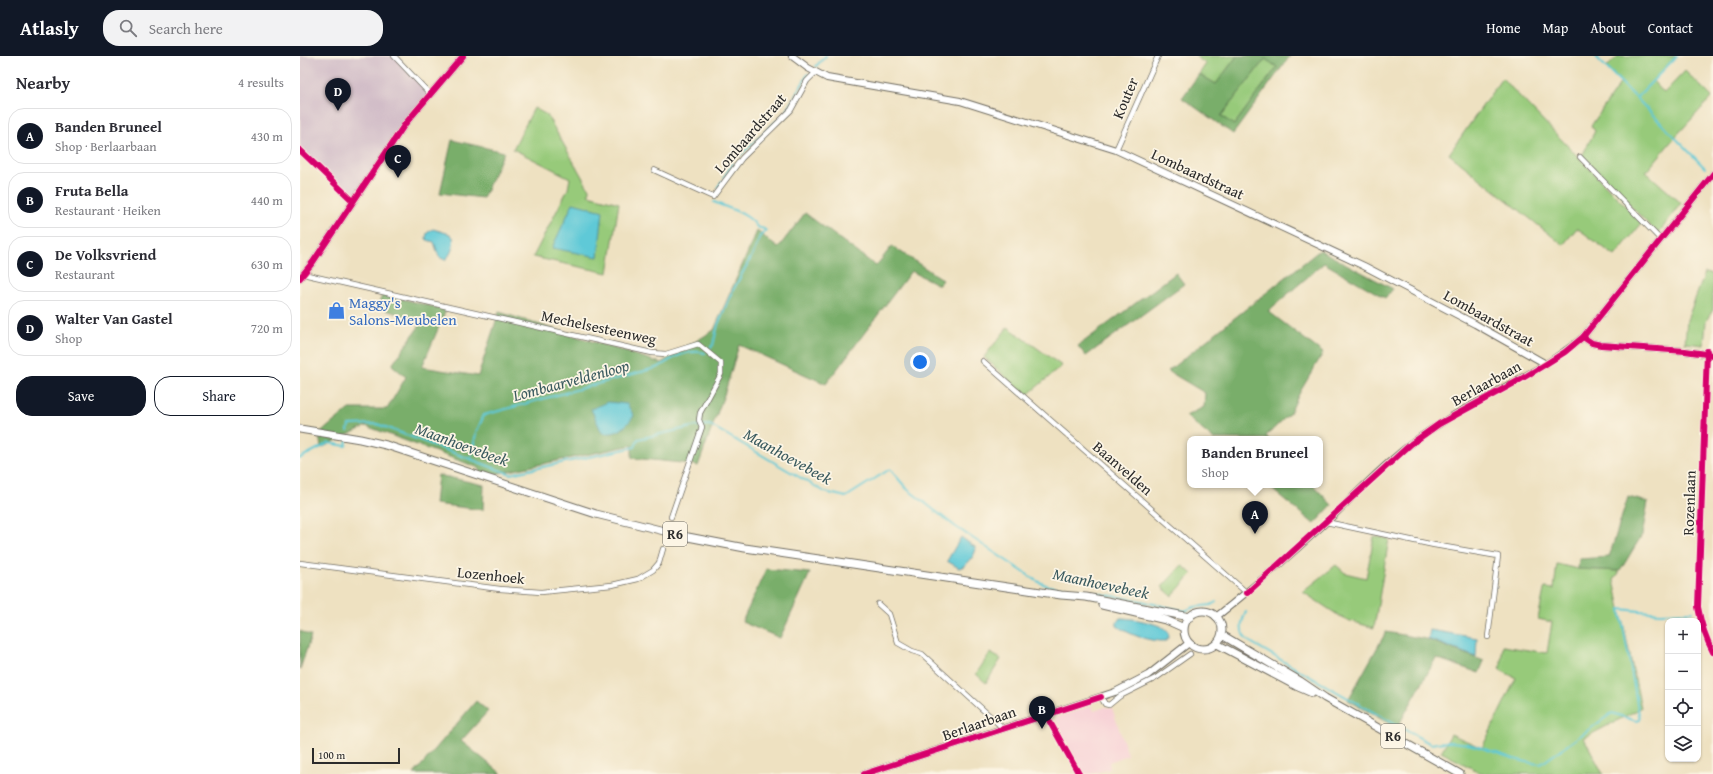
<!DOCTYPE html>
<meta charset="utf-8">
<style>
body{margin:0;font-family:"Gentium Book Plus",serif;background:#f2f2f3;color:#2b2b33}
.controls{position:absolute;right:12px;bottom:12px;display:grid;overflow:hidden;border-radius:8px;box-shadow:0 1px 3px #0004}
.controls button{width:36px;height:36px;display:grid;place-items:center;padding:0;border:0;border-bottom:1px solid #e1e1e2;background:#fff;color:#2b2b33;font:20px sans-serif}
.scale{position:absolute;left:12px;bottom:10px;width:88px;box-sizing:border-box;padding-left:4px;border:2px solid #2b2b2b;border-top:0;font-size:11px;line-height:14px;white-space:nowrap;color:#2b2b2b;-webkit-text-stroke:3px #fcf5e5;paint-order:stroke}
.you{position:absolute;left:620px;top:306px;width:14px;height:14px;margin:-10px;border:3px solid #fff;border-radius:50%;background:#1a73e8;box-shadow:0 0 0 6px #1a73e833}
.badge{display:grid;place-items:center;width:26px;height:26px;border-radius:50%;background:#111827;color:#fff;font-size:13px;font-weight:700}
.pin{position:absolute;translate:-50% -33px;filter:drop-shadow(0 1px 2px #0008)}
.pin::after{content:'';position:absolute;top:21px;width:14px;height:12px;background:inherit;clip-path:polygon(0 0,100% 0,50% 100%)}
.popup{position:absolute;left:887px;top:380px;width:136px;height:52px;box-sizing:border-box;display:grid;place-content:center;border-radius:8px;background:#fff;filter:drop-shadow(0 1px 3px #0005);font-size:13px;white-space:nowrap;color:#7c7c81}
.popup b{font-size:15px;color:#2b2b33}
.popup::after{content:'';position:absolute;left:50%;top:100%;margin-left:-8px;border:8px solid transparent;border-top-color:#fff}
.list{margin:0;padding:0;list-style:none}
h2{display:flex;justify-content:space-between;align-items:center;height:52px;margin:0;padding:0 16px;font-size:17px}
h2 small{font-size:13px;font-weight:400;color:#7c7c81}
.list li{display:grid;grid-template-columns:26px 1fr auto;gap:12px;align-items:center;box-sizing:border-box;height:56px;margin:0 8px 8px;padding:0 8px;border:1px solid #e1e1e2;border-radius:16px}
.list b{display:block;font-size:15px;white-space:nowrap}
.list p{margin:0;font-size:13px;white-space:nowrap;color:#7c7c81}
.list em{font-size:13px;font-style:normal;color:#7c7c81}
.actions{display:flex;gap:8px;padding:12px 16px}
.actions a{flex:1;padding:9px 0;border:1px solid #111827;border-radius:16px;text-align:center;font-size:14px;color:#111827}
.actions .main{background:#111827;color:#fff}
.icon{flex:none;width:22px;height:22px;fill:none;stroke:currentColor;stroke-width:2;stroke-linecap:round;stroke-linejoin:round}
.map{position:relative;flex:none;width:1413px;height:718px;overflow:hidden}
header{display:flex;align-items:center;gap:24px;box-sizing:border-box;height:56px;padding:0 20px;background:#111827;color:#fff}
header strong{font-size:19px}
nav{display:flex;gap:22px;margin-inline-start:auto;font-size:14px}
.search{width:280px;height:36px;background:#f2f2f3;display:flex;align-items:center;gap:10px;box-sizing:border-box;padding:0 14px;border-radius:16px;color:#7c7c81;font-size:15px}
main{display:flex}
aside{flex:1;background:#fff}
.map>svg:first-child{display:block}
.built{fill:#f7cfd5}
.industrial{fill:#d2bdc8}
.green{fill:#97ca7a;stroke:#617a52}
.forest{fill:#79ae6a;stroke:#526c4a;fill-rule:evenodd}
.water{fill:#5ec9d7;stroke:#447a81}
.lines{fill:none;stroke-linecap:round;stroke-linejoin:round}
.stream{stroke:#5ec9d7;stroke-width:2}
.street-casing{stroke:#6f6b60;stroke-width:6}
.secondary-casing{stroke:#6f6b60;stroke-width:8}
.primary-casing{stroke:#6f6b60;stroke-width:9}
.street{stroke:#fff;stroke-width:4.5}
.secondary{stroke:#fff;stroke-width:6}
.primary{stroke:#fff;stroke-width:7}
.cycleway-casing{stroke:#fcf5e5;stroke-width:8}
.cycleway{stroke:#d6006c;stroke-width:6}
.labels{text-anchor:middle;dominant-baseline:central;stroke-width:3.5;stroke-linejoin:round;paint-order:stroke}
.shield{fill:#fcf5e5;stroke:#6a6863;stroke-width:1}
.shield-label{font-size:14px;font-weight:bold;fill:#2b2b2b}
.street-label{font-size:15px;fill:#2b2b2b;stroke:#fcf5e5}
.shop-label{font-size:15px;fill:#366cbe;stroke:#fcf5e5;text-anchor:start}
.water-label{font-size:16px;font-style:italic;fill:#3a5a5f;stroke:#fcf5e5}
</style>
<header>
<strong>Atlasly</strong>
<div class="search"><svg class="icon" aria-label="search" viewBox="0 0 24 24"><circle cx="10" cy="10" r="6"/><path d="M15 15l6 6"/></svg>Search here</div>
<nav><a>Home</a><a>Map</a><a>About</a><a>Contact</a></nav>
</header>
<main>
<aside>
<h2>Nearby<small>4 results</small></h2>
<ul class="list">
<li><span class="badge">A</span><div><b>Banden Bruneel</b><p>Shop · Berlaarbaan</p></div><em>430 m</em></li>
<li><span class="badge">B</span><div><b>Fruta Bella</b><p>Restaurant · Heiken</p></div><em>440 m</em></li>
<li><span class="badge">C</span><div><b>De Volksvriend</b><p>Restaurant</p></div><em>630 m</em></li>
<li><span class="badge">D</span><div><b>Walter Van Gastel</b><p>Shop</p></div><em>720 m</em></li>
</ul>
<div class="actions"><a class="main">Save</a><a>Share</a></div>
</aside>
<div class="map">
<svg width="1413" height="718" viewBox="0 0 1413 718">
<rect width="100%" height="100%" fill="#fcf5e5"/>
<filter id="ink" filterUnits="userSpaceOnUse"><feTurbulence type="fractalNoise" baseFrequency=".025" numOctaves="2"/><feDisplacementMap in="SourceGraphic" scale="8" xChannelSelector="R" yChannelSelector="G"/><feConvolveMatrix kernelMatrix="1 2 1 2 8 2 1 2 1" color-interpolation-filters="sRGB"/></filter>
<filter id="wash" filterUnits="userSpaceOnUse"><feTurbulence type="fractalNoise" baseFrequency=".012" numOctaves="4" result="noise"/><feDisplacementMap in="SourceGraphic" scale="16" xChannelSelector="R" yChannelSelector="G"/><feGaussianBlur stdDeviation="0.9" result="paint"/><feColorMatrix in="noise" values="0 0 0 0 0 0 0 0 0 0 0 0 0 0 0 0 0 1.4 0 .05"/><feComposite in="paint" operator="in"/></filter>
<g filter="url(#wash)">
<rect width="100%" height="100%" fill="#eee1c1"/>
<path class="built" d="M792,650L794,655L805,651L812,652L828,699L809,706L810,713L791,718H783L755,662Z"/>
<path class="industrial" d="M0,0H95L130,38L53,145L0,93Z"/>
<path class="green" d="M895,0H937L916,28L899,18L906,8Z
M1318,0H1377L1353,25L1364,37L1385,15L1412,41L1375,81L1346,116L1381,147L1358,178L1282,100L1295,75L1291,70L1321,26L1306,12Z
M965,3L977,11L934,69L921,60Z
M1202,22L1342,167L1315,200L1277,172L1263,189L1149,98Z
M234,52L247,59L290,135L288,139L319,147L308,217L233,201L268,133L270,122L213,93Z
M1405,217L1413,218V254L1406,265L1404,289L1385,287L1387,264Z
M708,271L762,310L726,340L684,301Z
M1074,480L1089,483L1074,572L1044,563L1003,536L1036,509L1045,517L1066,522Z
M1257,508L1278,513L1320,515L1314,524L1341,652L1284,682L1303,718H1183L1141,696L1151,678L1182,692L1216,622L1200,614L1203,590L1247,597L1252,566L1238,563L1244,534L1245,532L1254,533Z
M882,509L892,518L872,540L862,531Z
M690,597L701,603L686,627L676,618Z"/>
<path class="forest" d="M937,0H990L933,78L882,42L899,18L916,28ZM965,3L977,11L934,69L921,60Z
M152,84L204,96L183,142L140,137Z
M505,157L576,210L592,190L643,224L639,229L611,215L526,328L439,289L425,336L398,410L391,408L332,402V389L181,421L179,412L66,370L21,392L19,378L49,353H87L106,321L92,309L122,266L77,251L83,238L146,254L122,311L178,320L199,256L361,307L414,274L457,175L478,192Z
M1020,194L1093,233L1085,242L1024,207L968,255L1023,297L1000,336L990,357L966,380L969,383H913L886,360L904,351L905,337L868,315Z
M876,217L884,228L786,300L778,290Z
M138,419L184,429L183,454L135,448Z
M967,429H1013L1032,449L1014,468Z
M1328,441L1348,446L1342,479L1320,515L1278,513L1279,503L1309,501Z
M466,513L510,517L480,582L442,566Z
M0,575L11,580L0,613Z
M1086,576L1126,583L1184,605L1179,617L1136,602L1097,672L1048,644Z
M176,645L188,655L161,685L202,718H114Z"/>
<path class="water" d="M273,147L303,155L298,201L252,192Z
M133,173L150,178L153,181C155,189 151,199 145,204L139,201L134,186L127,184L126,182L127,177Z
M308,346L327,348L334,360C324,372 319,379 302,377L291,353Z
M661,481L676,492C675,500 667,510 659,512L647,505Z
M820,562C831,562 859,567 866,574C867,575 869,578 869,580L866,585C850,586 830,579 817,570V566Z
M1130,574L1177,582L1176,601L1128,583Z"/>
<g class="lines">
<path class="stream" d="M1295,0L1405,112
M516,10L526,0
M1336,42L1377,0
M486,56L508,18
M439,100L478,64
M424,121L433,107
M418,131L422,125
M411,291L413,289L418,268L432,236L454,196L460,180L466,175L464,173L457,171C449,157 427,152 414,146
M48,375L49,369L77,368L210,418L335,391L338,383L396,370L410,369L525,436L546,441L590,413L607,433L656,471L737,525L748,530L832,543L885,555L894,551L911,549L916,546
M0,402L29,387L46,390L47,385
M171,403L176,377L184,359L359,311C372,302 388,292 405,297
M946,556C941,566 939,575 947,584C1008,620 1069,654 1131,688C1171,678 1203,706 1241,708L1312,657L1336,665L1340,664L1320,553L1360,557L1393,556"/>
</g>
</g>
<g filter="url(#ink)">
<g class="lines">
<defs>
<path id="street" d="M94,0L130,38
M816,94L858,0
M1280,101L1361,184
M354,114L413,141L442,102L491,54L507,25L516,16
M3,218L352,297L366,298L398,288L421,307V318L400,357L399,364L402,371L371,461
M1407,295L1398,551C1401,568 1405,581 1413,596
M683,305L947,537
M1026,466L1134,489L1198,500L1188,581
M0,507L200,533L241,536L312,529L338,523L353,514L359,507L363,493
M578,548L589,558L598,587L612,595L622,598L703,672
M801,641L805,648L809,649L820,640L856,622L890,598
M746,659L779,718"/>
<path id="secondary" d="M492,0L508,12L527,22L660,45L816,94L1064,210L1175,268L1246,308
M0,222L13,206L105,68L163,0
M1283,281L1292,287L1301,289L1385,295L1413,299
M916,561C958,528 997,493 1035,458C1060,434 1084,409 1111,388C1164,346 1231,325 1283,281L1413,118
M564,718L815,636L848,619L889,587"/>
<path id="primary" d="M0,373L60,383L86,389L296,458L388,481L445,492L761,539L786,541L890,561
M802,549L866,564L884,572
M884 574a19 19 0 1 1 38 0a19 19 0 1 1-38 0Z
M922,579L1000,625L1025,642L1160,718
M917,588L996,630L1012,637"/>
</defs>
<use href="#street" class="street-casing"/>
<use href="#secondary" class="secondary-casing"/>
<use href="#primary" class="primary-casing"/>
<use href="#street" class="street"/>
<use href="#secondary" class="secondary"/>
<use href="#primary" class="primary"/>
<defs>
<path id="cycleway" d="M0,94L53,145
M0,222L13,206L105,68L163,0
M1283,281L1292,287L1301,289L1385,295L1413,299
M1407,295L1398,551C1401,568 1405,581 1413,596
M947,537L1111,388L1139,368L1218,325L1246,308L1265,296L1283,281L1413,118
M746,659L779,718
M564,718L801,641"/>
</defs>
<use href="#cycleway" class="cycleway-casing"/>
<use href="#cycleway" class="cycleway"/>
</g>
</g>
<defs>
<symbol id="shop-bare" viewBox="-9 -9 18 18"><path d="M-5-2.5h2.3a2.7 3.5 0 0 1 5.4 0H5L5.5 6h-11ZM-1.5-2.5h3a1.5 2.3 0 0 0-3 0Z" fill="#3f7fe0" stroke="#fcf5e5" stroke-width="2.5" paint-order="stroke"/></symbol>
</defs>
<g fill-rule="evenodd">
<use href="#shop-bare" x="24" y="242" width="25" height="25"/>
</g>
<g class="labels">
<g class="shield">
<rect x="363" y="466" width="24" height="24" rx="3"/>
<rect x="1081" y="668" width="24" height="24" rx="3"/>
</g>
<g class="shield-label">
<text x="375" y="478">R6</text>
<text x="1093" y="680">R6</text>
</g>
<g class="street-label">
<text transform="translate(825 42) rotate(-67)">Kouter</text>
<text transform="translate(450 77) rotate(-49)">Lombaardstraat</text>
<text transform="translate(898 118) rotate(25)">Lombaardstraat</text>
<text transform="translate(1189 262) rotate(29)">Lombaardstraat</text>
<text transform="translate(299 271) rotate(12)">Mechelsesteenweg</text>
<text transform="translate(1186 327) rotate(-29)">Berlaarbaan</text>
<text transform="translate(823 412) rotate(41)">Baanvelden</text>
<text transform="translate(1389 447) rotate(-88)">Rozenlaan</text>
<text transform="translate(191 519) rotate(6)">Lozenhoek</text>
<text transform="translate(679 667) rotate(-19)">Berlaarbaan</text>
</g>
<g class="shop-label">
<text x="49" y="246">Maggy's<tspan x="49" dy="17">Salons-Meubelen</tspan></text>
</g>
<g class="water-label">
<text transform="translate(271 324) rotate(-15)">Lombaarveldenloop</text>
<text transform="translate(162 388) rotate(20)">Maanhoevebeek</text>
<text transform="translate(488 400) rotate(29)">Maanhoevebeek</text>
<text transform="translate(801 527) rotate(12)">Maanhoevebeek</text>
</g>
</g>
</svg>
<div class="controls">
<button>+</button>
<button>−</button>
<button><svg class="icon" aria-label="locate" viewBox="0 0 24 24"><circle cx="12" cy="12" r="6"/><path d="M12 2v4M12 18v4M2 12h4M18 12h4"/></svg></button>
<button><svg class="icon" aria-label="layers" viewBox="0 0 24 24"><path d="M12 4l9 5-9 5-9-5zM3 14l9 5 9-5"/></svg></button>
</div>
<div class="scale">100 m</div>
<div class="you"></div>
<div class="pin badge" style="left:955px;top:478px">A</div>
<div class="popup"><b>Banden Bruneel</b>Shop</div>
<div class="pin badge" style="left:742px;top:673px">B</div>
<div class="pin badge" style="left:98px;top:122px">C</div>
<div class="pin badge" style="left:38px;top:55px">D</div>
</div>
</main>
